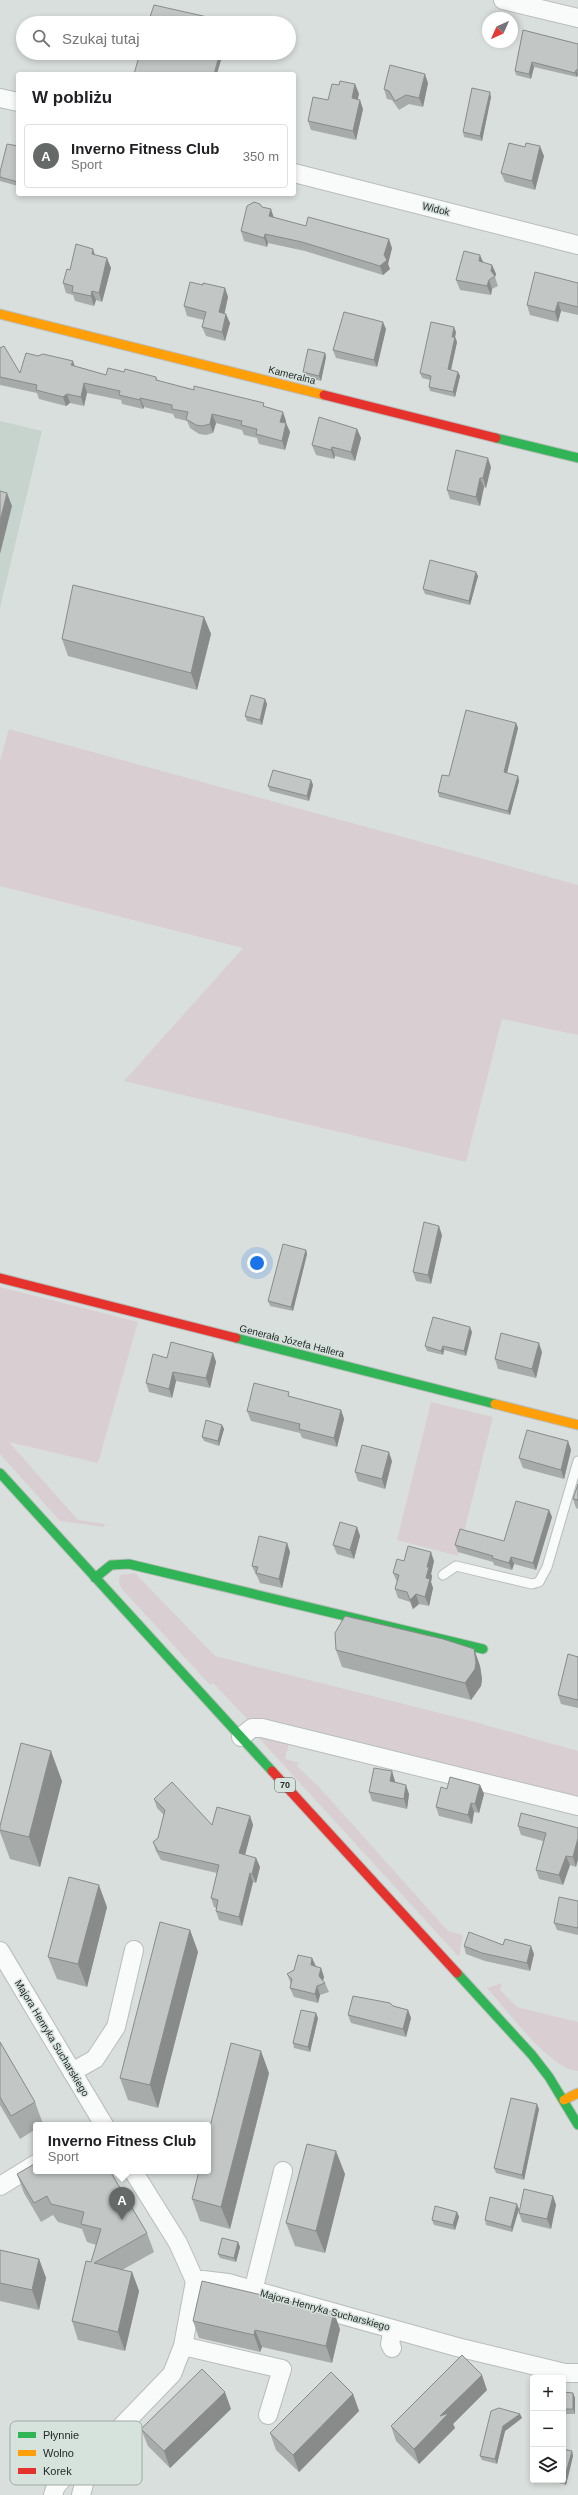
<!DOCTYPE html>
<html lang="pl">
<meta charset="utf-8">
<style>
body{margin:0;font-family:Helvetica,sans-serif;background:#f2f2f2;color:#202124}
.controls{position:absolute;right:12px;bottom:12px;display:grid;overflow:hidden;border-radius:4px;box-shadow:0 2px 6px #0003}
.controls button{width:36px;height:36px;display:grid;place-items:center;padding:0;border:0;border-bottom:1px solid #e0e0e0;background:#fff;color:#202124;font:20px sans-serif}
.compass{position:absolute;left:482px;top:12px;width:36px;height:36px;border-radius:50%;background:#fff;box-shadow:0 2px 6px #0003;rotate:225deg}
.you{position:absolute;left:257px;top:1263px;width:14px;height:14px;margin:-10px;border:3px solid #fff;border-radius:50%;background:#1a73e8;box-shadow:0 0 0 6px #1a73e833}
.badge{display:grid;place-items:center;width:26px;height:26px;border-radius:50%;background:#656a68;color:#fff;font-size:13px;font-weight:700}
.pin{position:absolute;translate:-50% -33px;filter:drop-shadow(0 1px 2px #0008)}
.pin::after{content:'';position:absolute;top:21px;width:14px;height:12px;background:inherit;clip-path:polygon(0 0,100% 0,50% 100%)}
.popup{position:absolute;left:33px;top:2122px;width:178px;height:52px;box-sizing:border-box;display:grid;place-content:center;border-radius:4px;background:#fff;filter:drop-shadow(0 1px 3px #0005);font-size:13px;white-space:nowrap;color:#757577}
.popup b{font-size:15px;color:#202124}
.popup::after{content:'';position:absolute;left:50%;top:100%;margin-left:-8px;border:8px solid transparent;border-top-color:#fff}
.list{margin:0;padding:0;list-style:none}
h2{display:flex;justify-content:space-between;align-items:center;height:52px;margin:0;padding:0 16px;font-size:17px}
h2 small{font-size:13px;font-weight:400;color:#757577}
.list li{display:grid;grid-template-columns:26px 1fr auto;gap:12px;align-items:center;box-sizing:border-box;height:64px;margin:0 8px 8px;padding:0 8px;border:1px solid #e0e0e0;border-radius:4px}
.list b{display:block;font-size:15px;white-space:nowrap}
.list p{margin:0;font-size:13px;white-space:nowrap;color:#757577}
.list em{font-size:13px;font-style:normal;color:#757577}
.icon{flex:none;width:22px;height:22px;fill:none;stroke:currentColor;stroke-width:2;stroke-linecap:round;stroke-linejoin:round}
.map{position:relative;flex:none;width:578px;height:2495px;overflow:hidden}
.search{position:absolute;background:#fff;box-shadow:0 2px 6px #0003;left:16px;top:16px;width:280px;height:44px;display:flex;align-items:center;gap:10px;box-sizing:border-box;padding:0 14px;border-radius:22px;color:#757577;font-size:15px}
.panel{position:absolute;background:#fff;box-shadow:0 2px 6px #0003;left:16px;top:72px;width:280px;height:124px;border-radius:4px}
.map>svg:first-child{display:block}
.built{fill:#c6d4cd}
.green{fill:#d9cfd2}
.lines{fill:none;stroke-linecap:round;stroke-linejoin:round}
.lane-casing{stroke:#b9bdbb;stroke-width:11}
.street-casing{stroke:#b9bdbb;stroke-width:20}
.fast-casing{stroke:#b9bdbb;stroke-width:11}
.slow-casing{stroke:#b9bdbb;stroke-width:11}
.jam-casing{stroke:#b9bdbb;stroke-width:11}
.lane{stroke:#f9fafa;stroke-width:9}
.street{stroke:#f9fafa;stroke-width:18}
.fast{stroke:#30b455;stroke-width:9}
.slow{stroke:#ff9f0a;stroke-width:9}
.jam{stroke:#e5322d;stroke-width:9}
.wall{fill:#a7aba9}
.shaded-wall{fill:#888b8a}
.building{fill:#c2c7c5;stroke:#888b8a}
.labels{text-anchor:middle;dominant-baseline:central;stroke-width:3;stroke-linejoin:round;paint-order:stroke}
.shield{fill:#d6e2dc;stroke:#5b625f;stroke-width:1}
.shield-label{font-size:9px;font-weight:bold;fill:#262b29}
.street-label{font-size:10px;fill:#262b29;stroke:#d6e2dc}
.key{fill:#d6e2dc;stroke:#a1aba6;stroke-width:1}
.key-label{font-size:11px;fill:#262b29}
</style>
<div class="map">
<svg width="578" height="2495" viewBox="0 0 578 2495">
<rect width="100%" height="100%" fill="#d9dfdc"/>
<path class="built" d="M0,421L42,431L0,608Z"/>
<path class="green" d="M9,729L578,885V1035L502,1019L466,1162L124,1081L243,948L0,886V761Z
M0,1287L138,1322L98,1463L9,1442L78,1520L105,1524L104,1527L60,1521L0,1454Z
M431,1402L493,1417L458,1556L397,1540Z
M135,1573L215,1656L471,1721L578,1751V1800L249,1721L213,1683L210,1685L121,1588L119,1582L120,1575Z
M257,1734L289,1743L285,1759L299,1763L297,1766L319,1787L448,1931L463,1935L459,1957L257,1736Z
M502,1983L500,1990L517,2007L578,2022V2071C552,2071 505,2008 487,1988Z"/>
<g class="lines">
<defs>
<path id="lane" d="M443,1575L456,1566L532,1584L539,1582L547,1567L578,1461"/>
<path id="street" d="M503,0L578,18
M0,98L18,102
M294,173L578,245
M241,1737L252,1728H262L578,1806
M0,1951L104,2125
M72,2072L95,2059L116,2027L134,1950
M0,2186L36,2164
M195,2281L203,2280L228,2283L457,2347L565,2373H578
M253,2291L283,2171
M183,2346L282,2369L268,2415
M392,2348L390,2344L393,2329
M53,2495L56,2486L71,2470L91,2458L172,2374L183,2346L195,2281L178,2243L133,2171
M81,2495L91,2458"/>
<path id="fast" d="M496,438L578,458
M236,1338L495,1404
M0,1473L272,1771
M95,1578L111,1565L129,1564L483,1649
M457,1973L532,2055L549,2077L578,2125"/>
<path id="slow" d="M0,314L324,395
M495,1404L578,1425
M564,2100L578,2093"/>
<path id="jam" d="M324,395L496,438
M0,1278L236,1338
M272,1771L457,1973"/>
</defs>
<use href="#lane" class="lane-casing"/>
<use href="#street" class="street-casing"/>
<use href="#fast" class="fast-casing"/>
<use href="#slow" class="slow-casing"/>
<use href="#jam" class="jam-casing"/>
<use href="#lane" class="lane"/>
<use href="#street" class="street"/>
<use href="#fast" class="fast"/>
<use href="#slow" class="slow"/>
<use href="#jam" class="jam"/>
</g>
<path class="wall" d="M523,30L578,44V74L577,77L534,67L531,79L516,75L515,71Z
M428,83L423,107L409,104L399,110L392,100L387,99L384,89Z
M355,84L359,94L357,99L363,109L356,140L311,130L308,121L328,100L339,85Z
M491,97L482,141L464,137L463,132Z
M18,146V186L0,181V172Z
M525,147L544,156L535,190L505,182L501,173Z
M262,207L274,218L392,248L388,264L390,269L383,275L305,251L268,243L267,247L244,241L241,231Z
M95,255L111,268L102,302L96,300L94,306L75,301L73,295L66,293L63,283L70,270Z
M483,263L492,265L496,274L495,277L498,286L492,289L491,295L460,290L456,280Z
M578,283V315L561,311L558,322L530,315L527,305Z
M203,285L225,288L228,297L224,313L230,323L225,341L206,336L202,327L204,320L187,316L184,306Z
M386,329L377,367L336,358L333,350Z
M456,332L455,337L457,342L451,370L458,372L460,376L455,397L430,391L429,387L430,380L422,378L420,373Z
M0,348L20,373L75,366L106,375L124,372L156,377L158,381L265,407L286,421V423L290,432L285,450L259,444L257,438L244,435L242,430L216,423L213,433L206,435L199,434L190,428L187,421L175,418L173,414L144,407L143,409L122,404L121,400L87,393L84,406L70,403L66,406L39,399L37,393L0,385Z
M325,353L326,357L321,381L305,377L303,372Z
M357,429L361,438L355,461L335,456L334,459L316,455L312,445Z
M491,467L486,488L484,487L480,506L450,499L447,490Z
M478,576L470,605L425,594L423,589Z
M204,617L211,634L197,690L68,656L62,639Z
M265,699L267,704L262,725L247,721L245,716Z
M516,723L518,728L507,773L518,776L519,781L510,815L439,797L438,792L449,776Z
M311,780L313,785L309,801L270,791L268,786Z
M442,1235L431,1284L416,1281L413,1272Z
M306,1250L307,1254L293,1311L270,1306L268,1301Z
M472,1332L466,1356L444,1350L443,1355L427,1351L425,1346Z
M542,1352L536,1378L498,1369L495,1359Z
M213,1353L216,1362L210,1388L176,1381L172,1398L149,1392L146,1383L167,1358Z
M291,1397L341,1410L344,1419L337,1447L302,1438L300,1433L251,1421L247,1411Z
M222,1425L224,1429L219,1446L204,1441L202,1437Z
M568,1441L571,1450L564,1479L523,1468L519,1458Z
M392,1461L385,1489L358,1481L355,1472Z
M578,1484V1509L576,1508L573,1499Z
M549,1510L552,1517L536,1570L514,1564L512,1570L494,1565L493,1562L458,1552L455,1545L504,1541Z
M357,1527L360,1536L354,1559L337,1554L333,1545Z
M287,1543L290,1552L282,1588L260,1583L257,1576L256,1575L252,1566Z
M404,1561H434L431,1574L432,1576L431,1582L433,1588L429,1606L419,1604L413,1609L410,1602L398,1598L395,1589L397,1582L393,1573Z
M474,1649L480,1666L482,1679L481,1686L471,1700L342,1667L336,1650Z
M578,1657V1708L561,1704L558,1695Z
M62,1781L40,1867L10,1859L0,1832V1826Z
M395,1781V1782L409,1794L407,1809L372,1801L369,1792Z
M480,1785L484,1794L479,1813L474,1812L472,1824L439,1816L436,1807L447,1789Z
M154,1799L212,1825L250,1816L253,1825L245,1855L256,1858L260,1867L256,1883L253,1882L242,1926L219,1920L216,1911V1908L214,1907L211,1898L217,1873L161,1860L156,1851L153,1842L158,1838L164,1815L157,1808Z
M518,1826L578,1828L576,1867L570,1865L563,1885L539,1879L536,1870L543,1841L521,1835Z
M578,1901V1935L557,1930L554,1923Z
M107,1907L87,1987L57,1979L48,1957Z
M190,1930L198,1952L158,2108L128,2100L120,2078Z
M503,1945L534,1954L530,1971L485,1961L466,1954L464,1946Z
M312,1958L316,1966L321,1968L324,1977L323,1981L325,1983L329,1992L320,1995L318,2003L294,1997L290,1988L291,1984L287,1974Z
M393,2006L408,2010L411,2018L406,2037L351,2023L348,2015Z
M318,2018L310,2052L294,2048L293,2043Z
M0,2042L35,2102L43,2124L42,2125H36V2129L20,2139L0,2105Z
M269,2073L230,2229L200,2221L192,2199Z
M539,2109L524,2180L496,2173L494,2168Z
M17,2174L147,2233L154,2252L122,2270L132,2272L139,2291L125,2351L78,2340L72,2321L96,2245L87,2242L82,2229L58,2222L53,2215L41,2222L24,2193Z
M345,2174L325,2253L295,2246L286,2223Z
M553,2196L556,2205L551,2229L522,2222L519,2213Z
M519,2209L512,2232L486,2225L485,2220Z
M457,2212L459,2217L455,2230L434,2225L432,2220Z
M238,2242L240,2247L236,2262L220,2258L218,2254Z
M0,2250L39,2259L46,2278L39,2310L0,2301Z
M193,2321L340,2329L332,2363L262,2347L260,2352L199,2338Z
M487,2390L453,2424L455,2428L419,2464L396,2441L391,2426Z
M563,2392L573,2393L575,2398V2414H563Z
M353,2394L359,2411L299,2472L276,2450L270,2433Z
M231,2409L170,2468L148,2446L141,2429Z
M520,2414L522,2418L505,2431L497,2464L482,2460L480,2456Z
M563,2449L572,2451L573,2456L566,2485L548,2480H563Z"/>
<path class="shaded-wall" d="M220,53H223L217,74H214Z
M532,62L534,67L531,79L529,74Z
M576,70L578,74L577,77L575,73Z
M425,74L428,83L423,107L419,98Z
M355,84L359,94L356,107L352,98Z
M490,92L491,97L482,141L480,136Z
M360,100L363,109L356,140L353,131Z
M540,146L544,156L535,190L532,181Z
M271,209L274,218L269,216Z
M265,234L268,243L267,247L264,238Z
M389,239L392,248L388,264L390,269L383,275L380,266L384,255Z
M93,249L96,258L92,254Z
M480,255L484,264L479,261Z
M107,258L111,268L102,302L99,293Z
M492,265L496,274L495,277L491,271Z
M489,280L492,289L491,295L487,286Z
M225,288L228,297L223,321L219,312Z
M92,291L96,300L94,306L91,296Z
M558,302L561,311L558,322L555,312Z
M226,314L230,323L225,341L222,332Z
M383,322L386,329L377,367L374,360Z
M454,327L456,332L454,342L452,337Z
M455,337L457,342L450,374L448,369Z
M325,353L326,357L321,381L319,376Z
M73,361L76,370L71,365Z
M458,372L460,376L455,397L453,392Z
M84,383L87,393L84,406L81,397Z
M67,394L70,403L66,406L63,397Z
M140,398L144,407L143,409L140,400Z
M283,412L286,421L284,431L280,422Z
M212,414L216,423L213,433L210,424Z
M286,423L290,432L285,450L282,441Z
M357,429L361,438L355,461L351,452Z
M332,447L335,456L334,459L331,450Z
M488,458L491,467L486,488L483,478Z
M480,478L484,487L480,506L476,497Z
M7,493L12,506L0,554V521Z
M476,572L478,576L470,605L469,601Z
M204,617L211,634L197,690L191,673Z
M265,699L267,704L262,725L260,720Z
M516,723L518,728L506,777L504,772Z
M518,776L519,781L510,815L508,811Z
M311,780L313,785L309,801L307,796Z
M439,1226L442,1235L431,1284L428,1275Z
M306,1250L307,1254L293,1311L291,1307Z
M470,1327L472,1332L466,1356L464,1351Z
M539,1343L542,1352L536,1378L532,1369Z
M443,1346L444,1350L443,1355L441,1351Z
M213,1353L216,1362L210,1388L206,1378Z
M173,1372L176,1381L172,1398L169,1389Z
M341,1410L344,1419L337,1447L334,1438Z
M222,1425L224,1429L219,1446L218,1441Z
M568,1441L571,1450L564,1479L561,1470Z
M389,1452L392,1461L385,1489L382,1479Z
M549,1510L552,1517L536,1570L533,1563Z
M357,1527L360,1536L354,1559L350,1550Z
M287,1543L290,1552L282,1588L279,1579Z
M431,1552L434,1561L431,1574L432,1576L431,1582L433,1588L429,1606L425,1597L426,1578L427,1567Z
M511,1557L514,1564L512,1570L509,1563Z
M416,1594L419,1604L413,1609L410,1600Z
M474,1649L480,1666L482,1679L481,1686L471,1700L465,1683Z
M51,1751L62,1781L40,1867L29,1837Z
M392,1771L395,1781L393,1790L390,1781Z
M406,1785L409,1794L407,1809L404,1799Z
M480,1785L484,1794L479,1813L475,1804Z
M471,1803L474,1812L472,1824L468,1815Z
M250,1816L253,1825L243,1862L239,1853Z
M578,1838V1860L576,1867L573,1857Z
M566,1856L570,1865L563,1885L559,1875Z
M256,1858L260,1867L256,1883L252,1874Z
M250,1873L253,1882L242,1926L239,1917Z
M99,1885L107,1907L87,1987L78,1964Z
M190,1930L198,1952L158,2108L150,2085Z
M531,1946L534,1954L530,1971L527,1963Z
M312,1958L316,1967L311,1965Z
M321,1968L324,1977L322,1984L319,1976Z
M317,1986L320,1995L318,2003L315,1994Z
M408,2010L411,2018L406,2037L403,2029Z
M316,2013L318,2018L310,2052L308,2047Z
M261,2051L269,2073L230,2229L221,2207Z
M537,2104L539,2109L524,2180L522,2175Z
M336,2151L345,2174L325,2253L316,2231Z
M553,2196L556,2205L551,2229L547,2219Z
M517,2204L519,2209L512,2232L511,2227Z
M457,2212L459,2217L455,2230L453,2225Z
M238,2242L240,2247L236,2262L234,2258Z
M39,2259L46,2278L39,2310L32,2290Z
M132,2272L139,2291L125,2351L118,2332Z
M334,2312L340,2329L332,2363L326,2346Z
M255,2330L262,2347L260,2352L254,2335Z
M482,2375L487,2390L453,2424L455,2428L419,2464L414,2449L440,2416Z
M225,2392L231,2409L170,2468L164,2451Z
M573,2393L575,2398V2414L573,2409Z
M353,2394L359,2411L299,2472L293,2455Z
M520,2414L522,2418L505,2431L497,2464L495,2459L503,2426Z
M572,2451L573,2456L566,2485L564,2480Z"/>
<path class="building" d="M154,5L234,23H148Z
M523,30L578,44V70H576L575,73L532,62L529,74L515,71Z
M140,53H220L214,74H134Z
M390,65L425,74L419,98L406,95L395,101L389,91L384,89Z
M340,81L355,84L352,98L360,100L353,131L308,121L313,97L328,100L332,84L339,85Z
M472,88L490,92L480,136L463,132Z
M509,143L525,147L526,143L540,146L532,181L501,173Z
M7,144L18,146V182L0,177V172Z
M254,202L260,204L262,207L271,209L269,216L306,226L308,217L389,239L384,255L387,260L380,266L302,242L265,234L264,238L241,231L247,206Z
M76,244L93,249L92,254L107,258L99,293L92,291L91,296L72,292L73,286L63,283L67,269L70,270Z
M464,251L480,255L479,261L492,265L491,271L495,276L489,280L487,286L456,280Z
M535,272L578,283V307L558,302L555,312L527,305Z
M190,282L203,285V283L225,288L219,312L226,314L222,332L202,327L206,312L184,306Z
M344,312L383,322L374,360L333,350Z
M431,322L454,327L452,337H455L448,369L458,372L453,392L429,387L431,376L420,373Z
M4,346L20,373L26,353L38,356L43,354L73,361L71,365L106,375L108,368L124,372L125,369L156,377V380L194,390V386L264,403L263,406L283,412L280,422L286,423L282,441L256,434L257,429L241,425L242,421L212,414L210,424L202,426L196,425L186,419L188,412L172,409V405L140,398V400L119,395L120,391L84,383L81,397L67,394L63,397L36,390L37,385L0,377V348Z
M308,349L325,353L319,376L303,372Z
M319,417L357,429L351,452L332,447L331,450L312,445Z
M456,450L488,458L483,478H480L476,497L447,490Z
M0,491L7,493L0,521Z
M430,560L476,572L469,601L423,589Z
M73,585L204,617L191,673L62,639Z
M251,695L265,699L260,720L245,716Z
M466,710L516,723L504,772L518,776L508,811L438,792L442,775L449,776Z
M273,770L311,780L307,796L268,786Z
M424,1222L439,1226L428,1275L413,1272Z
M283,1244L306,1250L291,1307L268,1301Z
M433,1317L470,1327L464,1351L443,1346L441,1351L425,1346Z
M501,1333L539,1343L532,1369L495,1359Z
M171,1342L213,1353L206,1378L173,1372L169,1389L146,1383L153,1354L167,1358Z
M254,1383L289,1392L288,1396L341,1410L334,1438L299,1429L300,1424L247,1411Z
M206,1420L222,1425L218,1441L202,1437Z
M527,1430L568,1441L561,1470L519,1458Z
M362,1445L389,1452L382,1479L355,1472Z
M578,1484V1500L573,1499Z
M516,1501L549,1510L533,1563L511,1557L509,1563L492,1558L493,1556L455,1545L460,1529L504,1541Z
M340,1522L357,1527L350,1550L333,1545Z
M259,1536L287,1543L279,1579L256,1573L258,1567L252,1566Z
M408,1546L431,1552L427,1567H429L426,1578L430,1579L425,1597L416,1594L410,1600L407,1592L395,1589L399,1575L393,1573L397,1559L404,1561Z
M345,1616L443,1639L474,1649L476,1662L475,1669L465,1683L336,1650L335,1633Z
M568,1654L578,1657V1700L558,1695Z
M21,1743L51,1751L29,1837L0,1830V1826Z
M374,1768L392,1771L390,1781L406,1785L404,1799L369,1792Z
M450,1777L480,1785L475,1804L471,1803L468,1815L436,1807L441,1787L447,1789Z
M172,1782L212,1825L217,1807L250,1816L239,1853L256,1858L252,1874L250,1873L239,1917L216,1911L218,1900L211,1898L219,1865L158,1851L153,1842L158,1838L165,1810L154,1799Z
M521,1813L578,1828V1838L573,1857L566,1856L559,1875L536,1870L546,1833L518,1826Z
M69,1877L99,1885L78,1964L48,1957Z
M559,1897L578,1901V1928L554,1923Z
M160,1922L190,1930L150,2085L120,2078Z
M469,1932L503,1945L505,1939L531,1946L527,1963L482,1953L464,1946Z
M298,1955L312,1958L311,1965L321,1968L319,1976L325,1983L317,1986L315,1994L290,1988L292,1979L287,1974L294,1970Z
M353,1996L390,2003L393,2006L408,2010L403,2029L348,2015Z
M301,2010L316,2013L308,2047L293,2043Z
M0,2042L35,2102L11,2116L0,2097Z
M231,2043L261,2051L221,2207L192,2199L199,2171H208V2135Z
M511,2098L537,2104L522,2175L494,2168Z
M307,2144L336,2151L316,2231L286,2223Z
M36,2163V2171H110L147,2233L94,2263L132,2272L118,2332L72,2321L86,2261L91,2262L101,2229L81,2224L84,2212L51,2204L47,2196L34,2203L17,2174Z
M524,2189L553,2196L547,2219L519,2213Z
M490,2197L517,2204L511,2227L485,2220Z
M435,2206L457,2212L453,2225L432,2220Z
M222,2238L238,2242L234,2258L218,2254Z
M0,2250L39,2259L32,2290L0,2283Z
M202,2281L334,2312L326,2346L255,2330L254,2335L193,2321Z
M462,2355L482,2375L440,2416L449,2413L414,2449L391,2426Z
M202,2369L225,2392L164,2451L141,2429Z
M331,2372L353,2394L293,2455L270,2433Z
M563,2392L573,2393V2409H563Z
M499,2408L520,2414L503,2426L495,2459L480,2456L491,2411Z
M563,2449L572,2451L564,2480H563Z"/>
<g class="labels">
<rect class="shield" x="275" y="1778" width="20" height="14" rx="3"/>
<g class="shield-label">
<text x="285" y="1785">70</text>
</g>
<g class="street-label">
<text transform="translate(436 209) rotate(14)">Widok</text>
<text transform="translate(292 375) rotate(14)">Kameralna</text>
<text transform="translate(292 1341) rotate(14)">Generała Józefa Hallera</text>
<text transform="translate(52 2038) rotate(59)">Majora Henryka Sucharskiego</text>
<text transform="translate(325 2310) rotate(15)">Majora Henryka Sucharskiego</text>
</g>
</g>
<rect x="10" y="2421" width="132" height="64" rx="6" class="key"/>
<rect x="18" y="2432" width="18" height="6" fill="#30b455"/>
<rect x="18" y="2450" width="18" height="6" fill="#ff9f0a"/>
<rect x="18" y="2468" width="18" height="6" fill="#e5322d"/>
<g class="key-label">
<text x="43" y="2439">Płynnie</text>
<text x="43" y="2457">Wolno</text>
<text x="43" y="2475">Korek</text>
</g>
</svg>
<div class="controls">
<button>+</button>
<button>−</button>
<button><svg class="icon" aria-label="layers" viewBox="0 0 24 24"><path d="M12 4l9 5-9 5-9-5zM3 14l9 5 9-5"/></svg></button>
</div>
<svg class="compass" viewBox="-18 -18 36 36"><path d="M0-13l5 13h-10z" fill="#e53935"/><path d="M0 13l5-13h-10z" fill="#757577"/></svg>
<div class="you"></div>
<div class="pin badge" style="left:122px;top:2220px">A</div>
<div class="popup"><b>Inverno Fitness Club</b>Sport</div>
<div class="search"><svg class="icon" aria-label="search" viewBox="0 0 24 24"><circle cx="10" cy="10" r="6"/><path d="M15 15l6 6"/></svg>Szukaj tutaj</div>
<section class="panel">
<h2>W pobliżu<small></small></h2>
<ul class="list">
<li><span class="badge">A</span><div><b>Inverno Fitness Club</b><p>Sport</p></div><em>350 m</em></li>
</ul>
</section>
</div>
